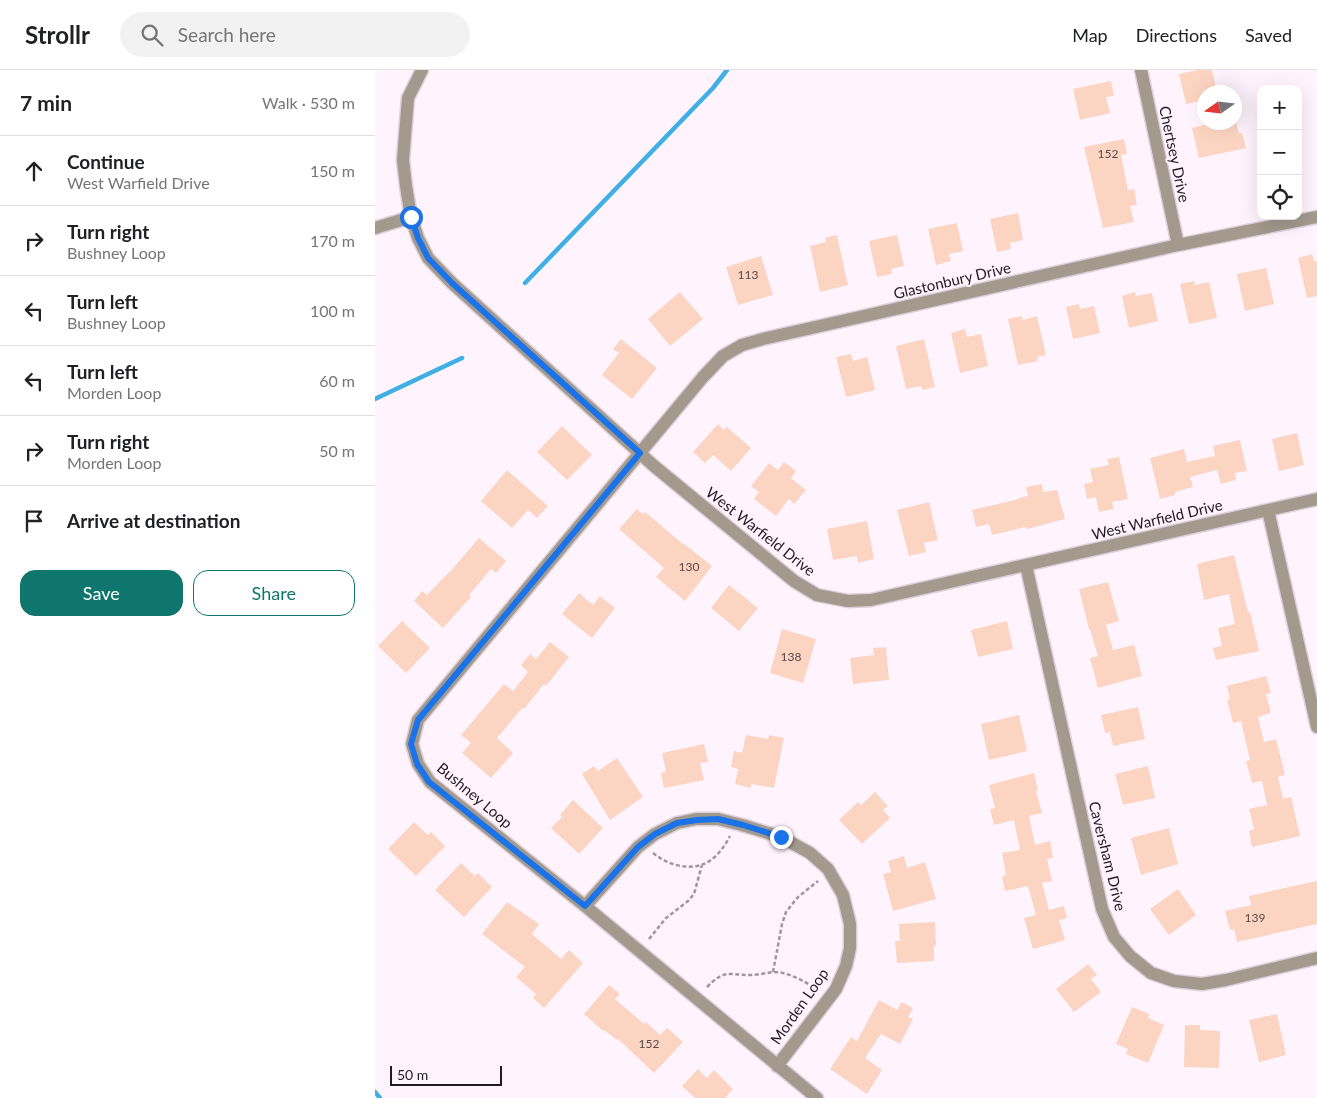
<!DOCTYPE html>
<meta charset="utf-8">
<style>
body{margin:0;font-family:Lato,sans-serif;background:#f2f2f2;color:#202124}
.controls{position:absolute;right:15px;top:15px;display:grid;overflow:hidden;border-radius:10px;box-shadow:0 5px 20px #0002}
.controls button{width:45px;height:45px;display:grid;place-items:center;padding:0;border:0;border-bottom:1px solid #e0e0e0;background:#fff;color:#202124;font:25px sans-serif}
.compass{position:absolute;left:822px;top:15px;width:45px;height:45px;border-radius:50%;background:#fff;box-shadow:0 5px 20px #0002;rotate:256deg}
.scale{position:absolute;left:15px;bottom:12px;width:112px;box-sizing:border-box;padding-left:5px;border:2px solid #231923;border-top:0;font-size:14px;line-height:18px;white-space:nowrap;color:#231923;-webkit-text-stroke:4px #fff3fd;paint-order:stroke}
.stop{position:absolute;width:15px;height:15px;margin:-11px;border:4px solid #1a73e8;border-radius:50%;background:#fff}
.stop.end{background:#1a73e8;border-color:#fff;box-shadow:0 1px 5px #0008}
.list{margin:0;padding:0;list-style:none}
h2{display:flex;justify-content:space-between;align-items:center;height:65px;margin:0;padding:0 20px;font-size:21px}
h2 small{font-size:16px;font-weight:400;color:#757577}
.list li{display:grid;grid-template-columns:32px 1fr auto;gap:15px;align-items:center;box-sizing:border-box;height:70px;padding:0 20px;border-top:1px solid #e0e0e0}
.list b{display:block;font-size:19px;white-space:nowrap}
.list p{margin:0;font-size:16px;white-space:nowrap;color:#757577}
.list em{font-size:16px;font-style:normal;color:#757577}
.actions{display:flex;gap:10px;padding:15px 20px}
.actions a{flex:1;padding:11px 0;border:1px solid #0f766e;border-radius:15px;text-align:center;font-size:18px;color:#0f766e}
.actions .main{background:#0f766e;color:#fff}
.icon{flex:none;width:28px;height:28px;fill:none;stroke:currentColor;stroke-width:2;stroke-linecap:round;stroke-linejoin:round}
.map{position:relative;flex:none;width:942px;height:1028px;overflow:hidden}
header{display:flex;align-items:center;gap:30px;box-sizing:border-box;height:70px;padding:0 25px;background:#fff;border-bottom:1px solid #e0e0e0}
header strong{font-size:24px}
nav{display:flex;gap:28px;margin-inline-start:auto;font-size:18px}
.search{width:350px;height:45px;background:#f2f2f2;display:flex;align-items:center;gap:12px;box-sizing:border-box;padding:0 18px;border-radius:28px;color:#757577;font-size:19px}
main{display:flex}
aside{flex:1;background:#fff}
.map>svg:first-child{display:block}
.lines{fill:none;stroke-linecap:round;stroke-linejoin:round}
.stream{stroke:#3fafe6;stroke-width:4.5}
.building{fill:#fcd5c2}
.minor-casing{stroke:#dcd0da;stroke-width:15}
.path{stroke:#a1959f;stroke-width:2.5;stroke-dasharray:4 2.5;stroke-linecap:butt}
.minor{stroke:#a3998d;stroke-width:12}
.route{stroke:#1a73e8;stroke-width:6}
.labels{text-anchor:middle;dominant-baseline:central;stroke-width:4;stroke-linejoin:round;paint-order:stroke}
.number-label{font-size:12px;fill:#59484b}
.street-label{font-size:15px;fill:#231923;stroke:#fff3fd}
</style>
<header>
<strong>Strollr</strong>
<div class="search"><svg class="icon" aria-label="search" viewBox="0 0 24 24"><circle cx="10" cy="10" r="6"/><path d="M15 15l6 6"/></svg>Search here</div>
<nav><a>Map</a><a>Directions</a><a>Saved</a></nav>
</header>
<main>
<aside>
<h2>7 min<small>Walk · 530 m</small></h2>
<ul class="list">
<li><svg class="icon" aria-label="ahead" viewBox="0 0 24 24"><path d="M12 20V5M6 11l6-6 6 6"/></svg><div><b>Continue</b><p>West Warfield Drive</p></div><em>150 m</em></li>
<li><svg class="icon" aria-label="right" viewBox="0 0 24 24"><path d="M7 20v-9h11M14 6l5 5-5 5"/></svg><div><b>Turn right</b><p>Bushney Loop</p></div><em>170 m</em></li>
<li><svg class="icon" aria-label="left" viewBox="0 0 24 24"><path d="M17 20v-9H6M10 6l-5 5 5 5"/></svg><div><b>Turn left</b><p>Bushney Loop</p></div><em>100 m</em></li>
<li><svg class="icon" aria-label="left" viewBox="0 0 24 24"><path d="M17 20v-9H6M10 6l-5 5 5 5"/></svg><div><b>Turn left</b><p>Morden Loop</p></div><em>60 m</em></li>
<li><svg class="icon" aria-label="right" viewBox="0 0 24 24"><path d="M7 20v-9h11M14 6l5 5-5 5"/></svg><div><b>Turn right</b><p>Morden Loop</p></div><em>50 m</em></li>
<li><svg class="icon" aria-label="arrive" viewBox="0 0 24 24"><path d="M6 21V4h12l-3 4 3 4H6"/></svg><div><b>Arrive at destination</b></div></li>
</ul>
<div class="actions"><a class="main">Save</a><a>Share</a></div>
</aside>
<div class="map">
<svg width="942" height="1028" viewBox="0 0 942 1028">
<rect width="100%" height="100%" fill="#fff3fd"/>
<g class="lines">
<path class="stream" d="M150,213L338,18L352,0
M0,329L87,288
M0,1022L5,1028"/>
</g>
<path class="building" d="M823,0H837L842,22H830V30L811,34L804,4Z
M736,11L739,26L731,27L735,43L705,50L698,19Z
M840,52H861L864,64L867,63L871,78L824,88L817,58Z
M749,69L752,84L746,85L753,120L759,119L762,135L755,136L759,152L728,158L709,77Z
M643,143L648,170L635,173L636,179L622,182L615,149Z
M582,153L588,181L574,184L576,191L561,195L553,159Z
M462,165L473,215L445,222L435,176L451,172L450,168Z
M522,165L529,196L516,199L517,204L502,207L494,171Z
M937,184L939,191H942V226L932,228L923,188Z
M386,186L398,225L363,235L351,197Z
M891,198L899,234L870,241L862,204Z
M819,211L820,215L834,212L842,248L814,254L805,214Z
M305,222L328,249L295,276L273,249Z
M760,222L761,226L777,223L783,251L754,258L747,226Z
M704,234L705,239L719,236L725,263L698,269L691,237Z
M647,246L648,250L662,246L671,285L662,287L663,291L643,295L633,249Z
M590,259L592,267L606,264L613,296L585,303L576,263Z
M246,269L282,298L257,329L227,305L244,283L238,279Z
M549,269L560,317L548,320L546,316L531,319L521,276Z
M476,284L478,291L492,287L500,320L471,327L461,287Z
M343,354L349,360L352,357L376,378L356,401L338,385L330,393L318,382Z
M187,356L217,385L192,410L162,382Z
M922,363L929,395L904,401L897,369Z
M865,370L872,401L860,403L861,410L846,414L842,400L815,407L818,417L800,422V425L785,429L775,388L809,379L812,392L840,386L838,376Z
M744,387L753,429L737,432L739,439L724,442L721,427L712,429L709,414L718,412L715,399L734,395L732,389Z
M409,392L421,401L416,408L431,420L419,434L414,429L401,446L379,429L384,422L376,416L394,393L403,400Z
M132,400L173,436L162,448L153,440L137,458L106,431Z
M667,414L668,422L682,420L690,449L652,459L651,457L617,465L614,454L601,457L597,440L644,429V428L653,426L651,417Z
M554,432L563,470L549,473L551,482L534,486L522,440Z
M262,439L268,444L270,442L308,474V473L337,496L310,531L281,507L289,498L244,459Z
M492,451L499,489L483,493L482,486L458,490L452,459Z
M104,468L131,491L121,503L116,499L94,525L96,527L68,558L39,531L47,521L52,525L72,504H73Z
M859,485L873,542H875L884,581L841,590L838,578L847,576L843,558L860,554L854,524L829,530L822,494Z
M733,512L744,551L731,555L738,580L759,575L767,606L723,618L715,588L723,586L715,559H714L704,519Z
M354,515L383,538L364,561L336,538Z
M204,523L218,535L225,526L240,538L217,568L187,544Z
M27,551L55,578L31,603L3,576Z
M632,551L638,579L603,587L596,560Z
M407,559L441,569L428,613L395,603Z
M175,572L194,587L171,616L169,614L149,639L147,638L122,668L138,683L116,708L87,683L96,673L86,665L129,614L138,621L153,602L146,595L155,584L161,589Z
M511,577L514,610L478,614L475,588L499,585L498,578Z
M891,606L896,623L891,624L896,643L883,647L889,672L901,669L910,705L903,707L908,729L916,727L925,766L877,777L874,761L879,759L874,739L892,735L887,711L877,713L871,691L875,690L866,651L858,653L852,630L855,629L852,616Z
M763,637L770,669L738,676L735,662L730,663L726,645Z
M644,645L652,681L614,690L606,654Z
M371,665L393,669L394,665L409,668L399,718L376,714V718L360,714L363,699L356,697L359,681L367,683Z
M329,674L333,692L325,693L329,710L289,718L286,703L291,702L287,683Z
M242,688L268,727L235,750L207,704L219,696L223,701Z
M773,696L780,728L748,735L740,704Z
M659,703L663,720L661,721L667,743L654,746L660,775L675,771L678,788L672,789L677,811L667,813L674,840L689,836L692,848L684,850L690,870L658,879L649,848L661,845L653,816L630,821L627,806L631,805L627,783L645,780L639,750L619,755L615,739L620,738L614,715Z
M500,722L513,736L508,740L515,748L487,774L464,750L483,732L486,735Z
M198,730L228,758L204,784L176,758L187,747L185,745Z
M39,752L53,765L56,762L70,776L41,806L13,779Z
M794,758L803,794L766,805L756,768Z
M529,786L532,798L550,792L561,829L518,841L508,804L516,802L513,791Z
M86,793L100,806L103,803L117,817L89,847L60,820Z
M942,811V854L862,872L859,859L855,860L850,841L876,835L874,826Z
M803,819L821,845L794,865L775,839Z
M132,832L164,854L157,864L186,889L194,880L208,893L169,938L158,928L161,924L141,907L150,897L107,864Z
M560,852L561,875L559,876V891L522,893L520,871H525L524,854Z
M713,894L722,905L716,909L726,922L699,942L681,919Z
M234,915L245,924L240,929L269,954L271,952L285,965L292,958L308,972L279,1003L243,969L242,970L229,960L228,961L209,944Z
M504,930L522,940L527,932L538,938L533,947L538,949L525,974L506,964L490,988L507,1000L492,1024L455,999L476,967L482,971Z
M757,937L774,944L773,948L789,955L773,993L751,984L753,979L741,974Z
M902,944L911,985L884,992L874,950Z
M810,955H825V960L845,961L844,998L809,997Z
M323,999L332,1008L339,1000L358,1019L350,1028H320L307,1016Z"/>
<g class="lines">
<defs>
<path id="minor" d="M47,0L33,28L28,90L31,116L36,147L43,168L53,188L77,213L279,396L419,511L442,525L473,531L496,530L942,429
M766,0L803,175
M0,158L36,147
M893,440L942,657
M651,495L727,839L739,867L755,886L776,903L799,911L827,914L851,910L942,888
M210,836L263,777L280,764L302,753L321,749H343L367,755L406,767L435,783L453,799L468,825L475,854V878L471,896L461,919L402,996
M442,1028L210,836L55,712L43,694L37,674L43,650L328,307L348,286L367,275L388,269L803,175L942,147"/>
</defs>
<use href="#minor" class="minor-casing"/>
<path class="path" d="M278,783C287,790 295,794 306,796C330,800 344,787 355,766
M274,869L291,848L313,831L319,824L327,795
M398,902L407,854L411,842L423,827L443,811
M332,917C350,899 352,905 375,905C383,905 391,903 399,902C414,902 430,912 442,919"/>
<use href="#minor" class="minor"/>
</g>
<g class="lines">
<path class="route" d="M36,147L43,168L53,188L77,213L265,383L43,650L36,674L42,694L54,712L210,836L263,777L280,764L302,753L322,750L343,749L368,755L406,767"/>
</g>
<g class="labels">
<g class="number-label">
<text x="733" y="83">152</text>
<text x="373" y="204">113</text>
<text x="314" y="496">130</text>
<text x="416" y="586">138</text>
<text x="880" y="847">139</text>
<text x="274" y="973">152</text>
</g>
<g class="street-label">
<text transform="translate(800 84) rotate(78)">Chertsey Drive</text>
<text transform="translate(577 210) rotate(-13)">Glastonbury Drive</text>
<text transform="translate(782 449) rotate(-13)">West Warfield Drive</text>
<text transform="translate(386 461) rotate(38)">West Warfield Drive</text>
<text transform="translate(100 725) rotate(40)">Bushney Loop</text>
<text transform="translate(733 786) rotate(76)">Caversham Drive</text>
<text transform="translate(424 936) rotate(-55)">Morden Loop</text>
</g>
</g>
</svg>
<div class="controls">
<button>+</button>
<button>−</button>
<button><svg class="icon" aria-label="locate" viewBox="0 0 24 24"><circle cx="12" cy="12" r="6"/><path d="M12 2v4M12 18v4M2 12h4M18 12h4"/></svg></button>
</div>
<svg class="compass" viewBox="-18 -18 36 36"><path d="M0-13l5 13h-10z" fill="#e53935"/><path d="M0 13l5-13h-10z" fill="#757577"/></svg>
<div class="scale">50 m</div>
<div class="stop" style="left:36px;top:147px"></div>
<div class="stop end" style="left:406px;top:767px"></div>
</div>
</main>
